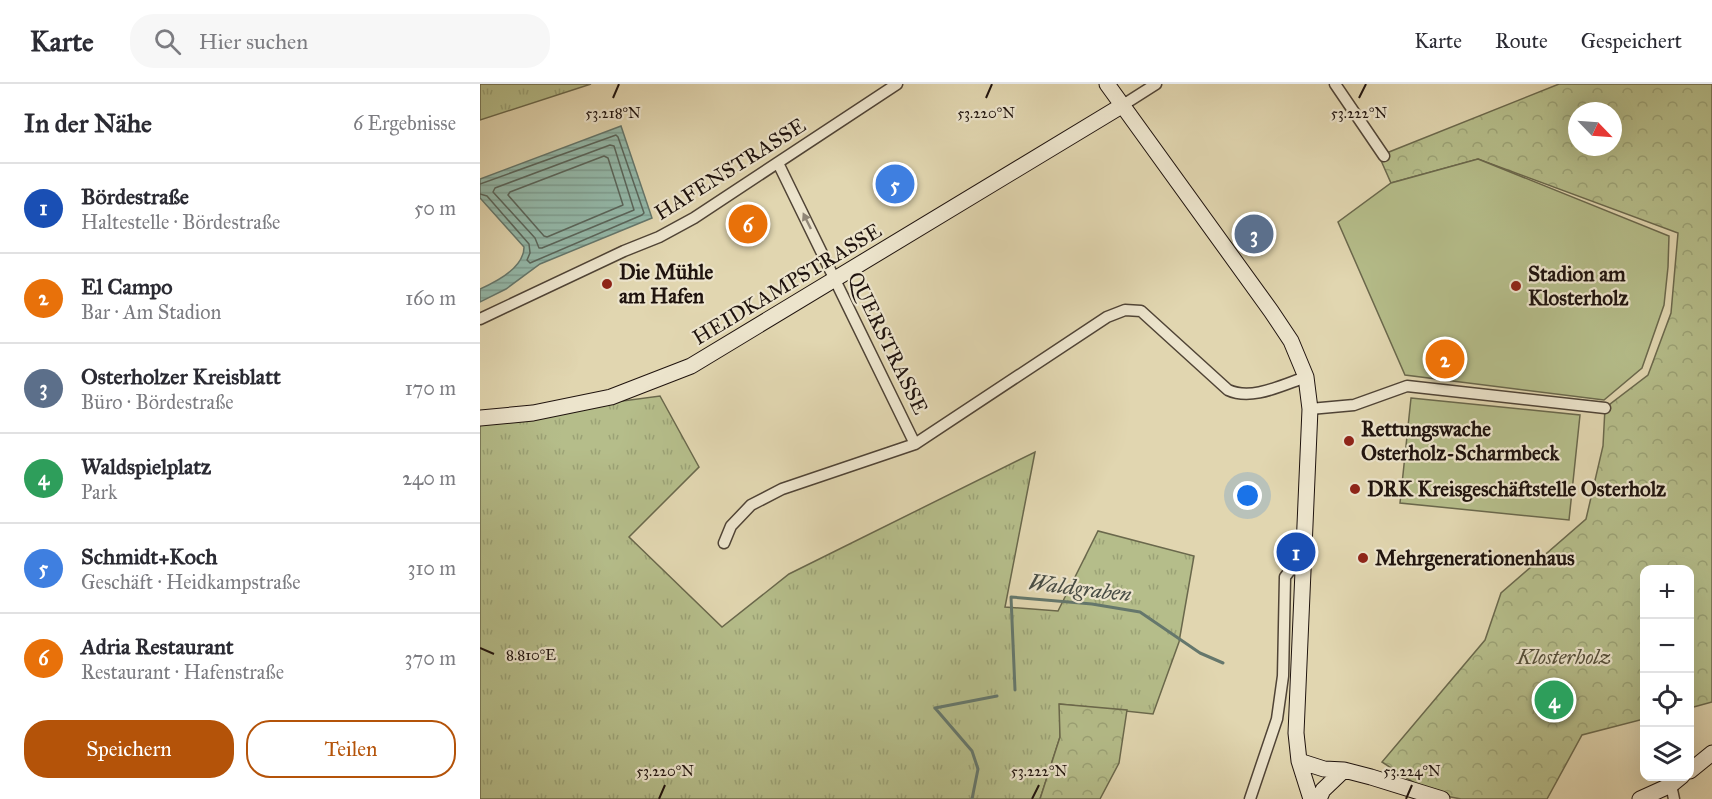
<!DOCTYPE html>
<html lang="de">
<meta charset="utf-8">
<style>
body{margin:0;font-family:"IM FELL Great Primer",serif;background:#f7f7f7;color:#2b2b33}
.controls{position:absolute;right:18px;bottom:18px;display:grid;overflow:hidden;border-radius:12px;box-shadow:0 6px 24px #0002}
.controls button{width:54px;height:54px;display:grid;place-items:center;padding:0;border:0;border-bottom:2px solid #e1e1e2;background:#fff;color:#2b2b33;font:30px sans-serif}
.compass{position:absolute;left:1088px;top:18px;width:54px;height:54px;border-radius:50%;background:#fff;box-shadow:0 6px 24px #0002;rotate:115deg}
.you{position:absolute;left:768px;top:412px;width:21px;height:21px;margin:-15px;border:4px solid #fff;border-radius:50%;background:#1a73e8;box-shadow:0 0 0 9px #1a73e833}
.badge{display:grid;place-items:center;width:39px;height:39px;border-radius:50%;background:#b45309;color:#fff;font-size:20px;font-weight:700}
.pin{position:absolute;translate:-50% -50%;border:3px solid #fff;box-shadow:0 2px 6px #0006}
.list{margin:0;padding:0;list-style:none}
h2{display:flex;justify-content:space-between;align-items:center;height:78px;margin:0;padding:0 24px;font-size:26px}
h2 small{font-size:20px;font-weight:400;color:#7c7c81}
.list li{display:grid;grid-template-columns:39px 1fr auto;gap:18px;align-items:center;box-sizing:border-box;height:90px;padding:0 24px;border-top:2px solid #e1e1e2}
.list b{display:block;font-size:22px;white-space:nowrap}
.list p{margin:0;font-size:20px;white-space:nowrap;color:#7c7c81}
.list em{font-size:20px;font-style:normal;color:#7c7c81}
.actions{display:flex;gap:12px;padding:18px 24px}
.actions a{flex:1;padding:14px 0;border:2px solid #b45309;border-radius:24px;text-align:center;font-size:21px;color:#b45309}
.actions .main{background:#b45309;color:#fff}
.icon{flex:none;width:33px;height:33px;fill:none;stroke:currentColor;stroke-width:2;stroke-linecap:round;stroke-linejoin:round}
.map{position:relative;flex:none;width:1232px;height:715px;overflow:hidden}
header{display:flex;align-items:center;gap:36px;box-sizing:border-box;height:84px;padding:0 30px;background:#fff;border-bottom:2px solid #e1e1e2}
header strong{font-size:28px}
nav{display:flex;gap:33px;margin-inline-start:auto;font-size:21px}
.search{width:420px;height:54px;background:#f7f7f7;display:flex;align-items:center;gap:15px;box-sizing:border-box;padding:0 21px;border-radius:24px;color:#7c7c81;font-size:22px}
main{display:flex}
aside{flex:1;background:#fff}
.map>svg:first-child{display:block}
.grass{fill:url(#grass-tufts);stroke:#6a684c;stroke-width:1.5}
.forest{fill:url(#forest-crowns);stroke:#6a684c;stroke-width:1.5;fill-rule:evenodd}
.pitch{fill:#b5bd8a;stroke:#6a684c;stroke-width:1.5}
.water{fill:url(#water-rules);stroke:#65776c;stroke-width:1.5}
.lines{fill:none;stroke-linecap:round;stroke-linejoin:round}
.shore{stroke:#5a665c;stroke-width:1.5}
.stream{stroke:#65776c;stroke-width:3}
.street-casing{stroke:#504436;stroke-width:13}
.secondary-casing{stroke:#1f130e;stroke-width:17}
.street{stroke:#ece4cc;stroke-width:10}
.secondary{stroke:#ece4cc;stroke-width:15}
.oneway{fill:#908676}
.ticks{fill:none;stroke:#1f130e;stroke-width:2}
.poi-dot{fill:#8f2418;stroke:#ece4cc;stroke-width:2}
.labels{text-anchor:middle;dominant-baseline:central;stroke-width:4.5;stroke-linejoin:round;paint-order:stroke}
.street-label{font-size:21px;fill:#1f130e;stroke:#ece4cc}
.poi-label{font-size:21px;font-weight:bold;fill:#1f130e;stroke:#ece4cc;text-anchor:start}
.park-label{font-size:21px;font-style:italic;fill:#544e39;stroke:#ece4cc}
.water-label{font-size:22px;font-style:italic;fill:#484d45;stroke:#ece4cc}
.ticks-label{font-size:15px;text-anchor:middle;fill:#1f130e;stroke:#ece4cc;stroke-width:4.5;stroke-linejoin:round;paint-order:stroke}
</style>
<header>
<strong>Karte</strong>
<div class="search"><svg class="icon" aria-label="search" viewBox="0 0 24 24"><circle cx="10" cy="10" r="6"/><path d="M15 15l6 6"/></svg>Hier suchen</div>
<nav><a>Karte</a><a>Route</a><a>Gespeichert</a></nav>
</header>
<main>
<aside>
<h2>In der Nähe<small>6 Ergebnisse</small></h2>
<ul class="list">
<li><span class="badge" style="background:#1a4fb4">1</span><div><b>Bördestraße</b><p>Haltestelle · Bördestraße</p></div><em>50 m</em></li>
<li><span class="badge" style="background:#e8710a">2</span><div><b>El Campo</b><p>Bar · Am Stadion</p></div><em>160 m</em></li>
<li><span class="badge" style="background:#5c6f8a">3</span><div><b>Osterholzer Kreisblatt</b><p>Büro · Bördestraße</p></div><em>170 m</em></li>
<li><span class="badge" style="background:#2e9e5b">4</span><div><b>Waldspielplatz</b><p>Park</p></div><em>240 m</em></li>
<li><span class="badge" style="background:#3f7fe0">5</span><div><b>Schmidt+Koch</b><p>Geschäft · Heidkampstraße</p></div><em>310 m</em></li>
<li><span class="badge" style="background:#e8710a">6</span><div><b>Adria Restaurant</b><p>Restaurant · Hafenstraße</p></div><em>370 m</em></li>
</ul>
<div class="actions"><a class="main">Speichern</a><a>Teilen</a></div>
</aside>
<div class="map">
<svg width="1232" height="715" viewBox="0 0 1232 715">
<defs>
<pattern id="grass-tufts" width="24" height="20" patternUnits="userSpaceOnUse" patternTransform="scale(1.5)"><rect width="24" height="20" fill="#b5bd8a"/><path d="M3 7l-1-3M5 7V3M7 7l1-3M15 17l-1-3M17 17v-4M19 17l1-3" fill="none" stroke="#9ba276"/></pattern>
<pattern id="forest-crowns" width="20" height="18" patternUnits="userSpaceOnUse" patternTransform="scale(1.5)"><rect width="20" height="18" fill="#b5bd8a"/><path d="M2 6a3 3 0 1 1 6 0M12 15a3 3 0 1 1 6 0" fill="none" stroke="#9ba276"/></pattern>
<pattern id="water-rules" width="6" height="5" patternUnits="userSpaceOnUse" patternTransform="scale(1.5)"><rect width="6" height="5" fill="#94b9aa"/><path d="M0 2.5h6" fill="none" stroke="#7f9e91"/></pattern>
</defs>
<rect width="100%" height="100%" fill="#e1d6b0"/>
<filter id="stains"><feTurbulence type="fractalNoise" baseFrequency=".00333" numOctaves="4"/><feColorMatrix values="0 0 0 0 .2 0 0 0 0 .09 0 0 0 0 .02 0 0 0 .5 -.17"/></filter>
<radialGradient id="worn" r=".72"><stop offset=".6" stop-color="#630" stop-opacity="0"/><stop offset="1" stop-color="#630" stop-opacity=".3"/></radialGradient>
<path class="grass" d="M0,0H111L0,36Z
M180,312L219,383L149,453L242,543L309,490L555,368L525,523L578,527L618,447L714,472L699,558L673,630L580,620V653L560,715H0V336Z"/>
<path class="forest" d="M1079,0H1232V618L1210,624V485H1164V635L1102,651L1067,715H981L950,709L902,678L1005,556L1021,509L1106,435L1123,362L1125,324L1168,291L1191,229L1198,149L998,75L911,99L899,72ZM1097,27H1133V63H1097Z
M579,620L647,626L639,679L620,715H560L580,653Z"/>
<path class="pitch" d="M998,75L1189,152L1188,183L1184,221L1162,284L1124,316L925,291L858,138L911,99Z
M931,314L1100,331L1089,436L920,419Z"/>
<path class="water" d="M141,42L172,134L60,180L26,205L0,218V205C16,198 44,184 44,163L0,114V95Z"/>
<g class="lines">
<path class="shore" d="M130,61L134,62L154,126L62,164H59L55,154L13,108L15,104Z
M124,72L128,74L143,121L67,153L64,152L28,111L30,108Z
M0,100L136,51L138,53L164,129L162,131L50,179L47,176L50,169L49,160L7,112L0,110"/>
<path class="stream" d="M535,606L531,513L612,520L660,528L720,569L743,579
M492,715L498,685L492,667L455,624L517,612"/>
<defs>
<path id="street" d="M855,0L904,72
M643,21L676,0
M298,79L435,360
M0,235L144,167L179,153L214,134L417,0
M830,325L874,321L927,302L1125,324
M244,459L251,442L271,421L302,405L435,360L627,233L645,226L661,227L748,306C772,317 802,301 826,293
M1191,701L1194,715
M770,715L797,635L803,592L805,493L811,485L822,484"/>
<path id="secondary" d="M627,0L791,227L811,257L826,293L830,325L816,649L819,677L831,715
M0,334L53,329L131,313L211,282L643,21
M819,677L844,685L864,686L891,693L962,715
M1210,687L1232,669
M839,715L843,706L864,686
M1160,715L1191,701L1202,692"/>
</defs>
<use href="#street" class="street-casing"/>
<use href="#secondary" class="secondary-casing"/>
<use href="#street" class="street"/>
<use href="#secondary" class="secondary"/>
</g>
<defs><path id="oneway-solid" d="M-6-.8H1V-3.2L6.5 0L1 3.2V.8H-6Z" transform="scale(1.5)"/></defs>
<use class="oneway" href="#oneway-solid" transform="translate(327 137) rotate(-116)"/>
<path class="ticks" d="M133,14L139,0M506,14L512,0M879,14L886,0M0,564L14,570M179,715L185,701M552,715L559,701M926,715L932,701"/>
<g class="poi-dot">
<circle cx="127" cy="200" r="6"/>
<circle cx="1036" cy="202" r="6"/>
<circle cx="869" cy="357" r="6"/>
<circle cx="875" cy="405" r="6"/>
<circle cx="883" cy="474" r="6"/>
</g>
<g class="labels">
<g class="street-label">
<text transform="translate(250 85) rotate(-32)">HAFENSTRASSE</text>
<text transform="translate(307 200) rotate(-31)">HEIDKAMPSTRASSE</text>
<text transform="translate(408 259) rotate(64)">QUERSTRASSE</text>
</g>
<g class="poi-label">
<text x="139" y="188">Die Mühle<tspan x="139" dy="24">am Hafen</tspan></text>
<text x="1048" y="190">Stadion am<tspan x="1048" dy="24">Klosterholz</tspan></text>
<text x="881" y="345">Rettungswache<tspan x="881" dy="24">Osterholz-Scharmbeck</tspan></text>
<text x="887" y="405">DRK Kreisgeschäftstelle Osterholz</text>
<text x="895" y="474">Mehrgenerationenhaus</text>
</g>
<g class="park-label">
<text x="1084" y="573">Klosterholz</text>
</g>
<g class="water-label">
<text transform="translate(600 504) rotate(7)">Waldgraben</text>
</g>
</g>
<g class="ticks-label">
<text x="133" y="34">53.218°N</text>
<text x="506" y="34">53.220°N</text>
<text x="879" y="34">53.222°N</text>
<text x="51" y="576">8.810°E</text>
<text x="185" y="692">53.220°N</text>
<text x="559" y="692">53.222°N</text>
<text x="932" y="692">53.224°N</text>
</g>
<rect width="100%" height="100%" filter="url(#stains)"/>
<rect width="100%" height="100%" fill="url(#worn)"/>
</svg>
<div class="controls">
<button>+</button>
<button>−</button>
<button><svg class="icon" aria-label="locate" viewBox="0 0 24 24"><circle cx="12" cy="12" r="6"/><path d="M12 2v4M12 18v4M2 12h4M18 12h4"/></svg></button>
<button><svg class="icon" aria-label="layers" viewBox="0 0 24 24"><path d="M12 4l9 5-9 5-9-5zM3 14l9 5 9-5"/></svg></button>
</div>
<svg class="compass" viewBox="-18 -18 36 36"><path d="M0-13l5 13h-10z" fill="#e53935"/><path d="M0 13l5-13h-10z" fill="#7c7c81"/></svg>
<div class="you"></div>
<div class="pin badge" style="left:816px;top:468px;background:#1a4fb4">1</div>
<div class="pin badge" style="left:965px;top:275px;background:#e8710a">2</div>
<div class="pin badge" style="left:774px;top:150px;background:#5c6f8a">3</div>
<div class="pin badge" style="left:1074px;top:616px;background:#2e9e5b">4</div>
<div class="pin badge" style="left:415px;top:100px;background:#3f7fe0">5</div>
<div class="pin badge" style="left:268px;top:140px;background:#e8710a">6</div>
</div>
</main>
